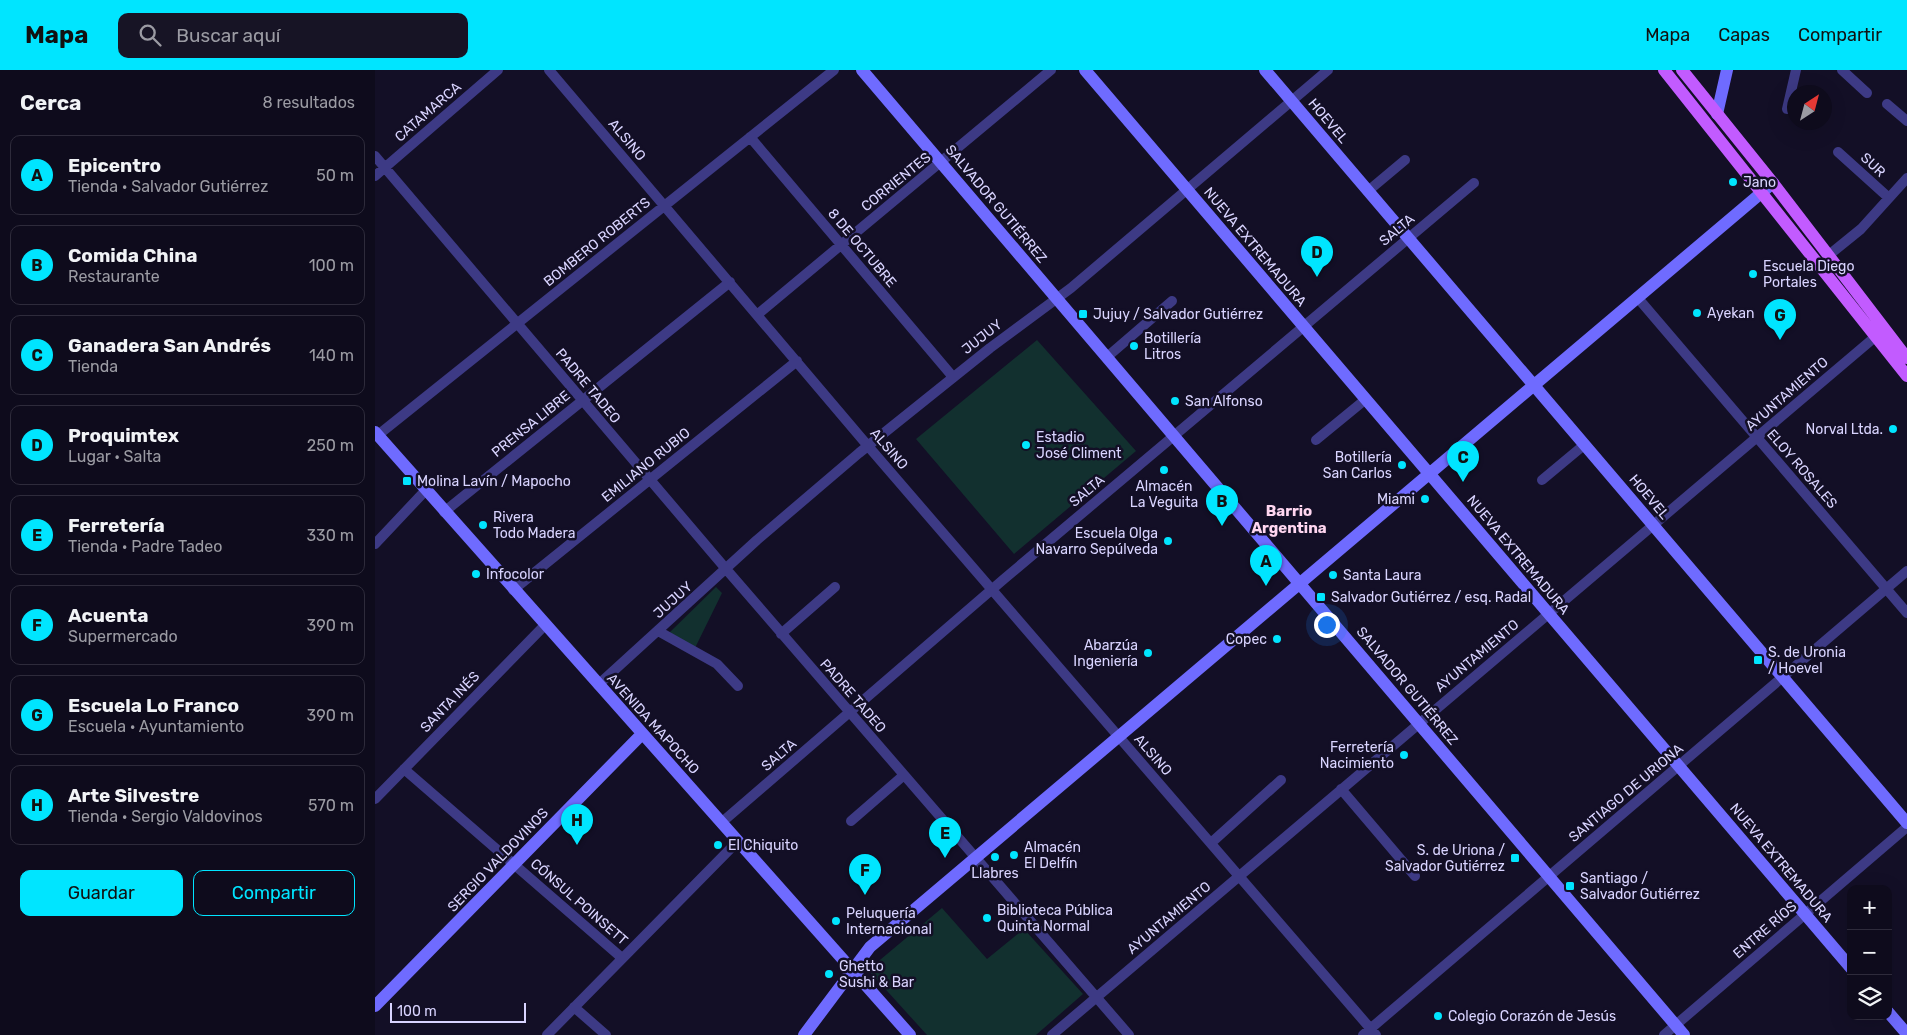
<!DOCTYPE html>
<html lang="es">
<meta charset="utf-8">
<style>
body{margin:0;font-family:Rubik,sans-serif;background:#171425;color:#f1f3f6}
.controls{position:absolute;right:15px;bottom:15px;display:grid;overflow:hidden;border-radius:10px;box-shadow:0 5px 20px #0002}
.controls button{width:45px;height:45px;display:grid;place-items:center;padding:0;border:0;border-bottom:1px solid #2e2b3b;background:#0e0b1c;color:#f1f3f6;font:25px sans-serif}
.compass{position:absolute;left:1412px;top:15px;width:45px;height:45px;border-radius:50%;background:#0e0b1c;box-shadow:0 5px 20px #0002;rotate:36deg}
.scale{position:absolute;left:15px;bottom:12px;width:136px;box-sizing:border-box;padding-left:5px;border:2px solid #d9d4ff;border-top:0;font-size:14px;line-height:18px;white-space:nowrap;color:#d9d4ff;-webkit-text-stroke:4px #130f26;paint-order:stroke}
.you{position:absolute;left:951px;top:554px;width:18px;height:18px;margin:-12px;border:4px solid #fff;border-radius:50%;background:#1a73e8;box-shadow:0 0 0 8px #1a73e833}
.badge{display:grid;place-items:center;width:32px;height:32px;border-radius:50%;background:#00e5ff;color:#111;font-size:16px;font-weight:700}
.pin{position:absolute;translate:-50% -41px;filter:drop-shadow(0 1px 2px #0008)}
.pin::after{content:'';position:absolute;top:26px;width:18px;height:15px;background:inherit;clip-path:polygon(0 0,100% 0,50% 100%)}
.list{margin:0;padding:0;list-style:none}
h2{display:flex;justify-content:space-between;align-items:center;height:65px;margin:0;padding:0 20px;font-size:21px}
h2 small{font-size:16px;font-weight:400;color:#9b9ba3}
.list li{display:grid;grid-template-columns:32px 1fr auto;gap:15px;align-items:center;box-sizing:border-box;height:80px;margin:0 10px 10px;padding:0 10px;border:1px solid #2e2b3b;border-radius:10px}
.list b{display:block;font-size:19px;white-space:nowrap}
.list p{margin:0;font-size:16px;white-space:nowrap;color:#9b9ba3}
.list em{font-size:16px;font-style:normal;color:#9b9ba3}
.actions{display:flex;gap:10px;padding:15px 20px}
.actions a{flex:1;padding:11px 0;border:1px solid #00e5ff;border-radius:10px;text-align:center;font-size:18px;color:#00e5ff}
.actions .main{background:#00e5ff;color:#111}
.icon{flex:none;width:28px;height:28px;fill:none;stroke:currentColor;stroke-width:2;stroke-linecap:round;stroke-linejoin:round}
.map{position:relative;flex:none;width:1532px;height:965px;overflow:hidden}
header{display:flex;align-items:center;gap:30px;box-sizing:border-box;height:70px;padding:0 25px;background:#00e5ff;color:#111}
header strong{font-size:24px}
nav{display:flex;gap:28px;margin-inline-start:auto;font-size:18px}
.search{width:350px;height:45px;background:#171425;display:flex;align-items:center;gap:12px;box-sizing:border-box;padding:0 18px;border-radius:10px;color:#9b9ba3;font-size:19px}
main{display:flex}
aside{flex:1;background:#0e0b1c}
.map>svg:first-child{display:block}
.green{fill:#12302f}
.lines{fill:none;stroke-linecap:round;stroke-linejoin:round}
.street{stroke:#3d3a85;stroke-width:10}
.secondary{stroke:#6f6bff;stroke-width:12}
.primary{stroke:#c25bff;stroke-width:12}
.poi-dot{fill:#00e5ff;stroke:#130f26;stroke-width:2}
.labels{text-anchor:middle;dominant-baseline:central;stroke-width:5;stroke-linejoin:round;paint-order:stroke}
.street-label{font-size:14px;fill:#d9d4ff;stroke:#130f26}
.poi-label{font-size:14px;fill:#d9d4ff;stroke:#130f26;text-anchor:start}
.neighbourhood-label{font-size:15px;font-weight:bold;fill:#ffd6f0;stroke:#130f26}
</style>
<header>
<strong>Mapa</strong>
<div class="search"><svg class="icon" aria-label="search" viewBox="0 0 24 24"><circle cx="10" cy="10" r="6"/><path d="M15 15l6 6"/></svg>Buscar aquí</div>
<nav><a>Mapa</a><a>Capas</a><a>Compartir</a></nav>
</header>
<main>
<aside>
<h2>Cerca<small>8 resultados</small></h2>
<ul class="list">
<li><span class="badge">A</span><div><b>Epicentro</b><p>Tienda · Salvador Gutiérrez</p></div><em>50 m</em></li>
<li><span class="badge">B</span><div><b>Comida China</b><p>Restaurante</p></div><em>100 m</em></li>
<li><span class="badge">C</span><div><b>Ganadera San Andrés</b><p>Tienda</p></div><em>140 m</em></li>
<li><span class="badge">D</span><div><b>Proquimtex</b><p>Lugar · Salta</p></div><em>250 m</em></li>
<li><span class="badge">E</span><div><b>Ferretería</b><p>Tienda · Padre Tadeo</p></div><em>330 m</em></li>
<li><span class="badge">F</span><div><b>Acuenta</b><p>Supermercado</p></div><em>390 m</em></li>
<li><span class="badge">G</span><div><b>Escuela Lo Franco</b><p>Escuela · Ayuntamiento</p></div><em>390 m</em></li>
<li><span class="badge">H</span><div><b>Arte Silvestre</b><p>Tienda · Sergio Valdovinos</p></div><em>570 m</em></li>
</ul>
<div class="actions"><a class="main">Guardar</a><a>Compartir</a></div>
</aside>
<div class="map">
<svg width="1532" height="965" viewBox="0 0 1532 965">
<rect width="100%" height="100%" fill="#130f26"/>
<path class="green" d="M662,270L761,381L639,484L541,369Z
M341,517L347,523L320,578L294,563Z
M567,838L612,889L649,859L708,924L661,965H552L493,900Z"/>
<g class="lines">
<path class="street" d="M174,0L493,376L1001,965
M1467,0L1492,23
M1512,34L1532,51
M1412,39L1421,0
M375,67L578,307
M1463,82L1514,128
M0,86L351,499L754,965
M0,106L123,0
M993,121L1030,90
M1454,185L1486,159L1532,108
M1262,227L1532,543
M383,244L676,0
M732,287L797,231
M3,365L459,0
M941,370L991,329
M1167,410L1209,375
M69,442L355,212
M0,474L50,421
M138,520L422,291
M283,561L342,594L363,616
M406,564L460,517
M223,615L382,470L484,383L615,278L696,218L953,0
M29,699L247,888
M966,719L1040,806
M0,729L170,555
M476,751L529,705
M346,753L629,509L1099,113
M836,773L906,710
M199,937L231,965
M172,965L362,772
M677,965L1500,267
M988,965L1532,501
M1289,965L1532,757"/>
<path class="secondary" d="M487,0L1309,965
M710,0L1476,898
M890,0L1532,753
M1342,44L1352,0
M0,362L535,965
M0,936L267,664
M1513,942L1532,964
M429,965L495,877L1398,113"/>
<path class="primary" d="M1289,0L1532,306
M1307,0L1398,113L1532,288"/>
</g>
<g class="poi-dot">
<circle cx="1358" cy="112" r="5"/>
<circle cx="1378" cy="204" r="5"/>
<circle cx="1322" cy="243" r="5"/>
<rect x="703" y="239" width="10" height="10" rx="2.5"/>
<circle cx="759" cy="276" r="5"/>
<circle cx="800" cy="331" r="5"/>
<circle cx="1518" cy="359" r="5"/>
<circle cx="651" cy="375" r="5"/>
<circle cx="1027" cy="395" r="5"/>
<circle cx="789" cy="400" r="5"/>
<rect x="27" y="406" width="10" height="10" rx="2.5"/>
<circle cx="1050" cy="429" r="5"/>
<circle cx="108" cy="455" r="5"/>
<circle cx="793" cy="471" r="5"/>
<circle cx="101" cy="504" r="5"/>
<circle cx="958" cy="505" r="5"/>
<rect x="941" y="522" width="10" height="10" rx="2.5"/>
<circle cx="902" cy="569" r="5"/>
<circle cx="773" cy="583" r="5"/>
<rect x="1378" y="585" width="10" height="10" rx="2.5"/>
<circle cx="1029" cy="685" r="5"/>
<circle cx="343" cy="775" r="5"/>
<circle cx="639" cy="785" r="5"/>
<circle cx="620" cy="787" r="5"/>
<rect x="1135" y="783" width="10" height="10" rx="2.5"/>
<rect x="1190" y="811" width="10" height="10" rx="2.5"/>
<circle cx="612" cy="848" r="5"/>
<circle cx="461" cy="851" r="5"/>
<circle cx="454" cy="904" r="5"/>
<circle cx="1063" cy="946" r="5"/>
</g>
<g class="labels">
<g class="street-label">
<text transform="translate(53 42) rotate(-41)">CATAMARCA</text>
<text transform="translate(953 51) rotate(50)">HOEVEL</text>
<text transform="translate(252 70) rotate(50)">ALSINO</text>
<text transform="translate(1498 95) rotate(43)">SUR</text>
<text transform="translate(521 112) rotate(-39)">CORRIENTES</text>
<text transform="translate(621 134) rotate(50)">SALVADOR GUTIÉRREZ</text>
<text transform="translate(1022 160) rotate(-40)">SALTA</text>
<text transform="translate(222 172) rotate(-39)">BOMBERO ROBERTS</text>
<text transform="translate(880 177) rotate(50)">NUEVA EXTREMADURA</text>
<text transform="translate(487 178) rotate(50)">8 DE OCTUBRE</text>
<text transform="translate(607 267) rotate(-38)">JUJUY</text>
<text transform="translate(213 316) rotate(50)">PADRE TADEO</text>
<text transform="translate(1412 324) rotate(-41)">AYUNTAMIENTO</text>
<text transform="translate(156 354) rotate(-39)">PRENSA LIBRE</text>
<text transform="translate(514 379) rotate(49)">ALSINO</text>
<text transform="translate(271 395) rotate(-39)">EMILIANO RUBIO</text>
<text transform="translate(1427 399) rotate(49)">ELOY ROSALES</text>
<text transform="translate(712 421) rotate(-40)">SALTA</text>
<text transform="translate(1274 427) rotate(50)">HOEVEL</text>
<text transform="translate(1143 485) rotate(50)">NUEVA EXTREMADURA</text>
<text transform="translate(298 530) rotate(-42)">JUJUY</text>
<text transform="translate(1102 586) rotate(-40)">AYUNTAMIENTO</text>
<text transform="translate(1032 616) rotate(50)">SALVADOR GUTIÉRREZ</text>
<text transform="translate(478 626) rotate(49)">PADRE TADEO</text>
<text transform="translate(75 632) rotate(-46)">SANTA INÉS</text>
<text transform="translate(278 654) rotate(48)">AVENIDA MAPOCHO</text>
<text transform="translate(404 685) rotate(-41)">SALTA</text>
<text transform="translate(778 685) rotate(49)">ALSINO</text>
<text transform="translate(1251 723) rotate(-40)">SANTIAGO DE URIONA</text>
<text transform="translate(123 790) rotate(-46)">SERGIO VALDOVINOS</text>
<text transform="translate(1406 793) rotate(50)">NUEVA EXTREMADURA</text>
<text transform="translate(204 832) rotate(41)">CÓNSUL POINSETT</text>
<text transform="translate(794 848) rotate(-40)">AYUNTAMIENTO</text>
<text transform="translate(1390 860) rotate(-41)">ENTRE RÍOS</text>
</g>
<g class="poi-label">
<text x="1368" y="112">Jano</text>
<text x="1388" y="196">Escuela Diego<tspan x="1388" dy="16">Portales</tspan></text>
<text x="1332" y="243">Ayekan</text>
<text x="718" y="244">Jujuy / Salvador Gutiérrez</text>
<text x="769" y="268">Botillería<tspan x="769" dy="16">Litros</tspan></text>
<text x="810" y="331">San Alfonso</text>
<text x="1508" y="359" text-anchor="end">Norval Ltda.</text>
<text x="661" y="367">Estadio<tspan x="661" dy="16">José Climent</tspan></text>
<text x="1017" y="387" text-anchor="end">Botillería<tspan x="1017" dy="16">San Carlos</tspan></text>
<text x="42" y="411">Molina Lavín / Mapocho</text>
<text x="789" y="416" text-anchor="middle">Almacén<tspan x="789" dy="16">La Veguita</tspan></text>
<text x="1040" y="429" text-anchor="end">Miami</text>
<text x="118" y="447">Rivera<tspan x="118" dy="16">Todo Madera</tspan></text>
<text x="783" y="463" text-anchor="end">Escuela Olga<tspan x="783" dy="16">Navarro Sepúlveda</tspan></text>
<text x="111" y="504">Infocolor</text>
<text x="968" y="505">Santa Laura</text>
<text x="956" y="527">Salvador Gutiérrez / esq. Radal</text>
<text x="892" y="569" text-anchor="end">Copec</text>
<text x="763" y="575" text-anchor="end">Abarzúa<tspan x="763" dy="16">Ingeniería</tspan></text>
<text x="1393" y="582">S. de Uronia<tspan x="1393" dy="16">/ Hoevel</tspan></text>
<text x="1019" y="677" text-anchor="end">Ferretería<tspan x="1019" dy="16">Nacimiento</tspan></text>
<text x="353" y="775">El Chiquito</text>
<text x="649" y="777">Almacén<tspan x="649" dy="16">El Delfín</tspan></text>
<text x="1130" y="780" text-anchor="end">S. de Uriona /<tspan x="1130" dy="16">Salvador Gutiérrez</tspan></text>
<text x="620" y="803" text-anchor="middle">Llabres</text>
<text x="1205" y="808">Santiago /<tspan x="1205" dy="16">Salvador Gutiérrez</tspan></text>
<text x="622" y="840">Biblioteca Pública<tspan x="622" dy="16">Quinta Normal</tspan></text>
<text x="471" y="843">Peluquería<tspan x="471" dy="16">Internacional</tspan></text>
<text x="464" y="896">Ghetto<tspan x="464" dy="16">Sushi &amp; Bar</tspan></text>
<text x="1073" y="946">Colegio Corazón de Jesús</text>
</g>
<g class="neighbourhood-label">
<text x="914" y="441">Barrio<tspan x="914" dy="17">Argentina</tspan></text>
</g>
</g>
</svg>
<div class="controls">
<button>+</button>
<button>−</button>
<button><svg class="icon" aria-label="layers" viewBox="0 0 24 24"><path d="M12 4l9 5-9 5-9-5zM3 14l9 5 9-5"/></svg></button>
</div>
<svg class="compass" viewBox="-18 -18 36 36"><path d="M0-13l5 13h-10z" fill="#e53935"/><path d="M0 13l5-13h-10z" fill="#9b9ba3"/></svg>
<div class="scale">100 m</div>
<div class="you"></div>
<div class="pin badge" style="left:891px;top:516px">A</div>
<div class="pin badge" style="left:847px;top:456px">B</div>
<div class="pin badge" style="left:1088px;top:412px">C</div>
<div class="pin badge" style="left:942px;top:207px">D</div>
<div class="pin badge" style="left:570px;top:788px">E</div>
<div class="pin badge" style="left:490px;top:825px">F</div>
<div class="pin badge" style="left:1405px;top:270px">G</div>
<div class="pin badge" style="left:202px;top:775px">H</div>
</div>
</main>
